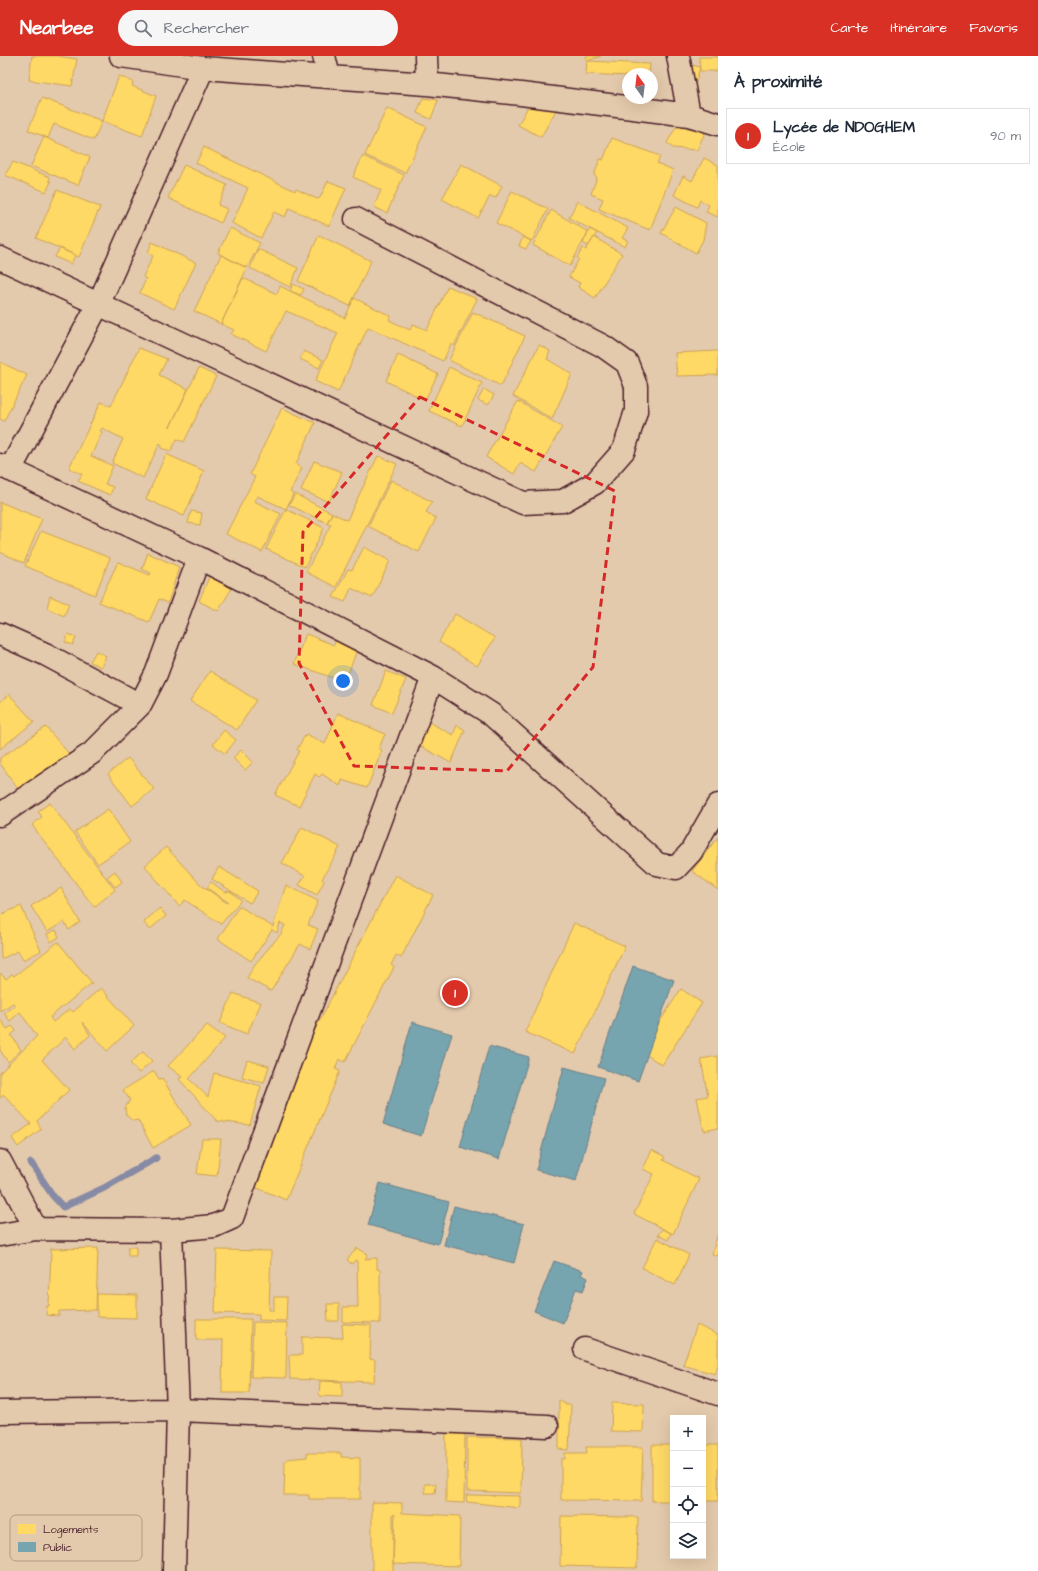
<!DOCTYPE html>
<html lang="fr">
<meta charset="utf-8">
<style>
body{margin:0;font-family:"Architects Daughter",sans-serif;background:#f6f6f7;color:#1f2937}
.controls{position:absolute;right:12px;bottom:12px;display:grid;overflow:hidden;border-radius:0px;box-shadow:0 4px 16px #0002}
.controls button{width:36px;height:36px;display:grid;place-items:center;padding:0;border:0;border-bottom:1px solid #e0e1e3;background:#fff;color:#1f2937;font:20px sans-serif}
.compass{position:absolute;left:622px;top:12px;width:36px;height:36px;border-radius:50%;background:#fff;box-shadow:0 4px 16px #0002;rotate:346deg}
.you{position:absolute;left:343px;top:625px;width:14px;height:14px;margin:-10px;border:3px solid #fff;border-radius:50%;background:#1a73e8;box-shadow:0 0 0 6px #1a73e833}
.badge{display:grid;place-items:center;width:26px;height:26px;border-radius:50%;background:#d93025;color:#fff;font-size:13px;font-weight:700}
.pin{position:absolute;translate:-50% -50%;border:2px solid #fff;box-shadow:0 1px 4px #0006}
.list{margin:0;padding:0;list-style:none}
h2{display:flex;justify-content:space-between;align-items:center;height:52px;margin:0;padding:0 16px;font-size:17px}
h2 small{font-size:13px;font-weight:400;color:#747a83}
.list li{display:grid;grid-template-columns:26px 1fr auto;gap:12px;align-items:center;box-sizing:border-box;height:56px;margin:0 8px 8px;padding:0 8px;border:1px solid #e0e1e3;border-radius:0px}
.list b{display:block;font-size:15px;white-space:nowrap}
.list p{margin:0;font-size:13px;white-space:nowrap;color:#747a83}
.list em{font-size:13px;font-style:normal;color:#747a83}
.icon{flex:none;width:22px;height:22px;fill:none;stroke:currentColor;stroke-width:2;stroke-linecap:round;stroke-linejoin:round}
.map{position:relative;flex:none;width:718px;height:1515px;overflow:hidden}
header{display:flex;align-items:center;gap:24px;box-sizing:border-box;height:56px;padding:0 20px;background:#d93025;color:#fff}
header strong{font-size:19px}
nav{display:flex;gap:22px;margin-inline-start:auto;font-size:14px}
.search{width:280px;height:36px;background:#f6f6f7;display:flex;align-items:center;gap:10px;box-sizing:border-box;padding:0 14px;border-radius:22px;color:#747a83;font-size:15px}
main{display:flex}
aside{flex:1;background:#fff}
.map>svg:first-child{display:block}
.homes{fill:#ffd966;stroke:#c9a154}
.public{fill:#76a5af;stroke:#697d87}
.lines{fill:none;stroke-linecap:round;stroke-linejoin:round}
.stream{stroke:#868aa5;stroke-width:7}
.minor-casing{stroke:#4a1f2b;stroke-width:25}
.minor{stroke:#e4caac;stroke-width:22}
.marked{fill:none;stroke:#d62828;stroke-width:3;stroke-dasharray:8 5;stroke-linejoin:round}
.key{fill:#e4caac;stroke:#b69785;stroke-width:1}
.key-label{font-size:11px;fill:#4a1f2b}
</style>
<header>
<strong>Nearbee</strong>
<div class="search"><svg class="icon" aria-label="search" viewBox="0 0 24 24"><circle cx="10" cy="10" r="6"/><path d="M15 15l6 6"/></svg>Rechercher</div>
<nav><a>Carte</a><a>Itinéraire</a><a>Favoris</a></nav>
</header>
<main>
<div class="map">
<svg width="718" height="1515" viewBox="0 0 718 1515">
<rect width="100%" height="100%" fill="#e4caac"/>
<filter id="ink" filterUnits="userSpaceOnUse"><feTurbulence type="fractalNoise" baseFrequency=".025" numOctaves="2"/><feDisplacementMap in="SourceGraphic" scale="8" xChannelSelector="R" yChannelSelector="G"/><feConvolveMatrix kernelMatrix="1 2 1 2 8 2 1 2 1" color-interpolation-filters="sRGB"/></filter>
<g filter="url(#ink)">
<path class="homes" d="M32,0H56L77,3L72,30L29,24Z
M586,0H601L587,5Z
M699,1H718V15H700Z
M587,5L650,8L649,18H628V20L586,18Z
M683,7L700,11L694,33Z
M119,20L133,26L132,30L156,40L142,80L102,65Z
M42,42L102,65L94,84L54,68L48,82L28,74Z
M423,42L438,44L431,63L417,57Z
M533,42L556,54L541,81L518,69Z
M387,52L427,71L405,117L365,99Z
M676,71L706,74L697,94L673,92L667,87Z
M44,81L90,101L78,129L31,110Z
M612,82L660,100L657,107L673,114L650,174L599,153L603,143L591,138L597,121L594,119L600,103L603,104Z
M204,91L295,135L296,133L317,143L320,142L328,125L346,132L329,170L289,152L285,161L274,156L261,182L232,167L248,132L196,107Z
M363,100L404,119L387,157L374,151L381,134L353,121Z
M704,102L718,109V161L706,156L709,149L700,144L697,151L674,139L683,120L692,125Z
M13,106L50,121L49,125L51,126L46,136L5,119Z
M461,108L502,130L496,142L490,140L478,162L442,143Z
M184,109L227,129L218,149L227,153L221,167L168,142Z
M57,134L100,151L79,201L36,182Z
M512,135L548,153L532,185L496,167Z
M577,145L628,172L622,182L628,185L625,191L569,162Z
M676,151L706,167L703,184L696,197L661,177Z
M551,154L588,176L570,210L533,189Z
M230,172L260,187L247,212L218,197Z
M590,173L597,177L588,190L583,187Z
M319,179L371,205L350,250L298,225Z
M523,181L531,185L526,193L519,190Z
M594,181L622,198L595,242L578,231L580,227L569,221L579,203L577,202L583,192L586,194Z
M152,186L196,207L174,253L140,237L146,223L143,221L153,200L148,197Z
M60,192L75,199L71,208L55,201Z
M258,193L298,212L290,231L250,212Z
M221,199L247,212L221,268L194,255Z
M243,222L277,238L280,230L345,262L354,242L391,260L389,264L410,274L413,268L427,274L448,230L477,243L454,290L451,288L443,305L368,271L338,336L315,325L338,277L286,255L266,295L231,278L234,274L221,268Z
M293,228L304,233L301,239L290,235Z
M473,256L525,280L501,330L449,304Z
M539,289L550,295L547,303L572,318L552,363L513,340Z
M139,292L167,303L159,319L188,333L170,371L199,312L216,320L184,386L177,383L171,395L161,392L162,389L160,387L143,422L112,407L123,383L102,372L100,375L102,376L91,400L113,410L105,428L113,431L110,439L78,425L82,418L69,412L101,346L111,350Z
M304,295L323,304L319,312L300,303Z
M718,295V319L677,320L675,297Z
M398,299L438,318L425,344L386,325Z
M0,306L27,319L4,365L0,363Z
M449,311L482,327L462,370L429,355Z
M484,333L494,339L488,349L478,344Z
M518,345L562,371L536,416L520,407L514,418L486,401Z
M282,352L315,367L296,408L302,412L290,436L293,438L286,453L257,440L254,445L281,458L262,496L226,478L255,421L250,418Z
M166,398L204,415L184,460L146,443Z
M378,400L397,408L336,531L306,516L331,468L327,467L332,457L347,464Z
M314,405L342,416L329,446L301,434Z
M391,424L432,446L426,456L436,462L419,496L368,470Z
M295,438L332,457L327,467L289,449Z
M0,446L42,463L24,507L0,496Z
M286,453L324,472L305,511L266,493Z
M191,455L202,457L200,469L188,467Z
M41,475L110,502L95,539L25,510Z
M364,491L390,505L372,542L351,532L345,546L333,541L348,513L352,514Z
M148,497L179,511L168,547L159,543L149,566L99,546L118,506L150,519L151,517L142,513Z
M210,519L232,532L218,555L199,545Z
M50,540L69,548L64,560L47,552Z
M455,558L495,582L477,610L439,586Z
M68,578L76,581L73,589L65,586Z
M306,578L334,589L336,583L358,591L345,626L294,608Z
M96,595L106,600L101,611L90,606Z
M210,615L256,644L237,674L190,645Z
M386,615L406,623L392,657L373,649Z
M9,638L34,666L0,693V646Z
M338,657L385,678L379,692L382,694L367,732L342,724L340,730L322,718L319,721L315,718L299,750L275,739L299,695L297,693L306,678L325,688Z
M425,664L453,679L457,669L465,674L451,707L415,687Z
M46,671L69,698L18,733L0,707V702Z
M224,674L236,684L225,698L213,688Z
M241,694L253,706L245,714L233,702Z
M128,702L154,733L132,750L108,718Z
M50,747L115,834L94,851L32,769L42,761L38,755Z
M108,753L130,786L98,808L75,776Z
M302,771L340,791L322,823L324,825L317,839L299,829L305,820L282,807Z
M718,781V834L692,815Z
M166,791L201,829L227,847L228,846L207,832L211,826L225,836L230,835L241,844L221,868L185,844L179,850L145,810Z
M219,811L258,835L250,847L212,823Z
M115,815L122,826L115,831L107,821Z
M395,819L433,839L401,902L396,899L391,909L394,911L345,1006L339,1003L335,1013L340,1015L286,1144L248,1128L308,987Z
M286,829L318,845L308,869L318,873L310,893L300,888L271,935L247,922L255,908L281,878L285,869L280,867L277,877L272,874L251,905L218,883L239,850L273,871Z
M61,832L80,866L69,874L64,866L47,876L31,850Z
M21,850L41,895L23,904L18,895L1,903L0,859Z
M160,852L166,860L149,874L144,866Z
M574,867L625,890L575,998L525,976Z
M56,874L59,881L51,886L47,878Z
M58,886L92,927L50,961L53,966L70,953L73,956L101,932L134,970L107,995L82,966L90,979L75,993L66,981L42,1004L69,1034L37,1065L41,1073L18,1091L12,1082L31,1068L4,1039L0,1042V1017L37,980L20,956L10,965L4,957L15,949L13,947L0,955V917L6,923L12,918L14,920Z
M681,933L702,947L662,1009L641,995Z
M233,937L261,947L247,978L220,967Z
M0,963L7,973L12,970L16,975L11,979L21,994L8,1006L0,994Z
M207,969L225,982L189,1023L208,1041L214,1017L261,1030L250,1069L217,1065L179,1023L182,1021L168,1010Z
M143,996L152,1005L139,1017L130,1007Z
M718,1000V1072L704,1075L697,1042L708,1040L701,1003Z
M247,1004L269,1010L264,1027L242,1021Z
M154,1015L159,1023L162,1022L191,1069L153,1092L138,1064L133,1065L126,1059L125,1052L130,1044L123,1034Z
M202,1083H221L217,1120L197,1118Z
M652,1094L665,1101L663,1104L699,1123L673,1178L634,1158L654,1118L643,1113Z
M662,1173L671,1177L668,1184L658,1179Z
M718,1177V1200L712,1198Z
M657,1182L689,1199L675,1229L642,1212Z
M128,1191H136V1200H128Z
M98,1192L96,1254L59,1255V1260L46,1259L47,1250H49L51,1193Z
M357,1192L368,1198L365,1203L377,1202V1213L380,1214V1267L343,1266V1251H358L357,1205L355,1204L352,1208L347,1204Z
M217,1194L271,1195L269,1254H274V1241H287L286,1265L259,1264V1258L215,1257Z
M97,1238L137,1239V1262L97,1261Z
M327,1248H339V1265H328Z
M196,1263H251L249,1337H222L223,1284H196Z
M253,1266L287,1267L286,1322L251,1321Z
M342,1268L371,1269L370,1303L375,1304L374,1326L290,1323L289,1299H302V1281L343,1282Z
M697,1269L718,1279V1308L715,1318L683,1309Z
M320,1325L342,1326V1341L319,1340Z
M559,1344L566,1349H571L569,1394L559,1393Z
M612,1347L644,1348L643,1376L611,1375Z
M446,1377H465L464,1447L446,1446Z
M467,1381L522,1382L521,1437L467,1435Z
M652,1389H673V1445H652Z
M703,1389H718V1445H703Z
M586,1391H643L641,1445L561,1444V1403H565V1397H587Z
M307,1397H341V1401L360,1402V1443H309V1439H284L285,1406L287,1403L307,1401Z
M425,1428H436L435,1437H425Z
M466,1439L520,1440V1452L467,1446Z
M372,1446L402,1447V1457L460,1460L459,1510L393,1508L395,1458H393V1515H372Z
M561,1460L638,1461L637,1512L560,1510Z"/>
<path class="public" d="M633,910L674,924L638,1025L598,1011Z
M412,966L452,978L421,1080L383,1068Z
M489,990L529,1001L499,1103L460,1091Z
M564,1011L604,1022L576,1125L536,1114Z
M380,1127L449,1146L438,1188L368,1169Z
M454,1150L524,1168L514,1207L444,1189Z
M554,1205L583,1215L581,1219L588,1222L583,1235L576,1233L563,1267L534,1255Z"/>
<g class="lines">
<path class="stream" d="M31,1107L53,1140L63,1151L104,1132L156,1102"/>
<defs>
<path id="minor" d="M121,0L203,12L427,28L521,38L689,59L718,68
M324,0L329,21
M426,0L427,28
M678,0L689,59
M0,202L523,447L563,445L595,427L624,394L636,355V330L627,307L603,290L356,163
M0,409L199,502L433,621L491,658L657,808L676,812L691,796L718,749
M10,414L99,247L203,12
M0,578L45,598L140,649
M0,759L92,697L140,649L156,618L199,502
M0,1105L36,1173
M0,1179L36,1173L171,1174
M585,1293L718,1338
M0,1356L178,1354L547,1370
M174,1515L178,1354L171,1174L214,1170L232,1162L433,621"/>
</defs>
<use href="#minor" class="minor-casing"/>
<use href="#minor" class="minor"/>
</g>
</g>
<path class="marked" d="M420,341L615,435L593,611L507,715L354,710L299,607L303,476Z"/>
<rect x="10" y="1459" width="132" height="46" rx="6" class="key"/>
<rect x="18" y="1468" width="18" height="10" fill="#ffd966"/>
<rect x="18" y="1486" width="18" height="10" fill="#76a5af"/>
<g class="key-label">
<text x="43" y="1477">Logements</text>
<text x="43" y="1495">Public</text>
</g>
</svg>
<div class="controls">
<button>+</button>
<button>−</button>
<button><svg class="icon" aria-label="locate" viewBox="0 0 24 24"><circle cx="12" cy="12" r="6"/><path d="M12 2v4M12 18v4M2 12h4M18 12h4"/></svg></button>
<button><svg class="icon" aria-label="layers" viewBox="0 0 24 24"><path d="M12 4l9 5-9 5-9-5zM3 14l9 5 9-5"/></svg></button>
</div>
<svg class="compass" viewBox="-18 -18 36 36"><path d="M0-13l5 13h-10z" fill="#e53935"/><path d="M0 13l5-13h-10z" fill="#747a83"/></svg>
<div class="you"></div>
<div class="pin badge" style="left:455px;top:937px">1</div>
</div>
<aside>
<h2>À proximité<small></small></h2>
<ul class="list">
<li><span class="badge">1</span><div><b>Lycée de NDOGHEM</b><p>École</p></div><em>90 m</em></li>
</ul>
</aside>
</main>
